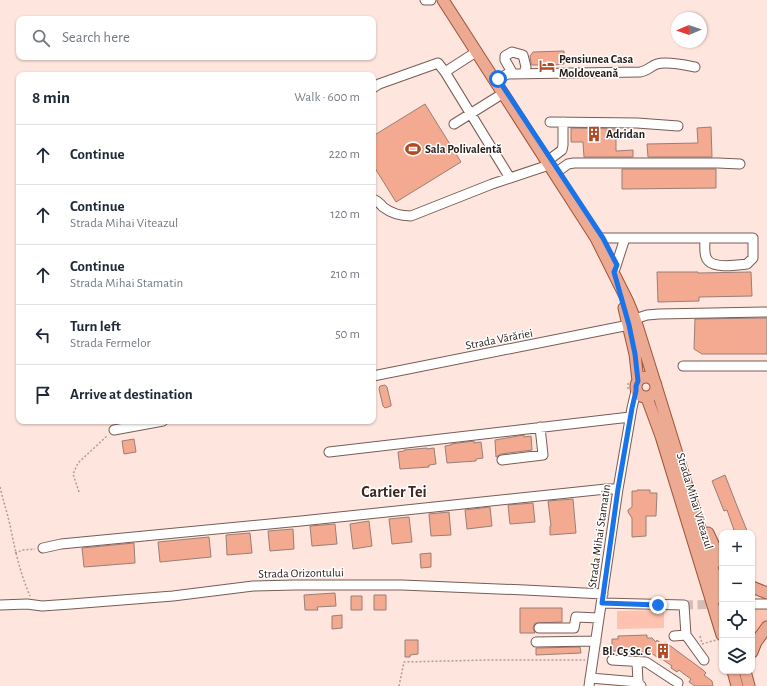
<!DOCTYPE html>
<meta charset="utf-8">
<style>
body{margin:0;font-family:"Alegreya Sans",sans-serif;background:#f6f6f7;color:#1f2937}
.controls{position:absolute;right:12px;bottom:12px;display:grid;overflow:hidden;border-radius:8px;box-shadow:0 1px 3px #0004}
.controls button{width:36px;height:36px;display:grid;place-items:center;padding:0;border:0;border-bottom:1px solid #e0e1e3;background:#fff;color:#1f2937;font:20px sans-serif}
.compass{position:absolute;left:671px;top:12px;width:36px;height:36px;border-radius:50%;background:#fff;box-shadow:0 1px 3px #0004;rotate:268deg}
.stop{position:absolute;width:12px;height:12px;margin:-9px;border:3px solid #1a73e8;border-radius:50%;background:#fff}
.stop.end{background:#1a73e8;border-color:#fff;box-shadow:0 1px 4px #0008}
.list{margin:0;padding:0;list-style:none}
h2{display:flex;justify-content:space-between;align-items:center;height:52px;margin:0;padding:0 16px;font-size:17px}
h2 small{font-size:13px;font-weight:400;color:#747a83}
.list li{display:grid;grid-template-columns:26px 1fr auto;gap:12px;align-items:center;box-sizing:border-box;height:60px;padding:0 16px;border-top:1px solid #e0e1e3}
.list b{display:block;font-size:15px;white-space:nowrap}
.list p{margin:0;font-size:13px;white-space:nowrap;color:#747a83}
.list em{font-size:13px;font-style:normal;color:#747a83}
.icon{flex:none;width:22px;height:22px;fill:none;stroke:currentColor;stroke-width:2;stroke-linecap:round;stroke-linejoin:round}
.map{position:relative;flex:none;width:767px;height:686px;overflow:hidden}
.search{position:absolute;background:#fff;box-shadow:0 1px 3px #0004;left:16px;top:16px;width:360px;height:44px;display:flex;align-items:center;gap:10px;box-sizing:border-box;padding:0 14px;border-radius:8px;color:#747a83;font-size:15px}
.panel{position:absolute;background:#fff;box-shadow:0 1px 3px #0004;left:16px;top:72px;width:360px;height:352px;border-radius:8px}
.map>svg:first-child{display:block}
.green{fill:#fec2ae}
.building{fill:#f4aa91;stroke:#9a7e75}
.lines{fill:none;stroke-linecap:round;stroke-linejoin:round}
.minor-tunnel{stroke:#d3bdb6;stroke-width:9;stroke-dasharray:9 4.5;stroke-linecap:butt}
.minor-casing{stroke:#775d54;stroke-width:11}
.major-casing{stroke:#a05339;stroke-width:13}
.path{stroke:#b19d96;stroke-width:1.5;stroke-dasharray:2 2;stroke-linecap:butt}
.minor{stroke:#fff;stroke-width:9}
.major{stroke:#edaa93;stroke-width:11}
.route{stroke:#1a73e8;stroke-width:5}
.labels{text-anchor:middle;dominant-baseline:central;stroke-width:3;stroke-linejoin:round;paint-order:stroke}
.poi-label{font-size:12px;font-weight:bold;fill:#271c18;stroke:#fff;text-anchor:start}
.street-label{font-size:12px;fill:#271c18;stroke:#fff}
.district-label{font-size:16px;font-weight:bold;fill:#3f2820;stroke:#fff}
</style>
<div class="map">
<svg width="767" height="686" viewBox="0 0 767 686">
<rect width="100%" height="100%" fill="#fee5dd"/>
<path class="green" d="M752,607H767V622L752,644Z
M664,610V628L617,629V611Z"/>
<path class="building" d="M564,51V64L554,65V67H545V65H532L531,63L530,56L533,52Z
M425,104L461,162L396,202L373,165V136Z
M711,127L712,157H648L647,144L698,143L697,128Z
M571,128L616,129V151L633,150V157H584L583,142H571Z
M622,169H716V188L622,189Z
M657,272H698V273L751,272L752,296L699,297V301L658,302Z
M767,318V354H702L694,349L695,319Z
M385,385L387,387L391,404V406L385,408L383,406L379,389L380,386Z
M524,435V437L531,436L532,450L501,454L496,457L495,440Z
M134,439L136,452L124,454L122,441Z
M474,441V443L481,442L483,458L476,459V461L447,463L445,446L451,445V444Z
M427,448V449L434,448L436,464L429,465V467L400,469L398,452L404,451V450Z
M725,475L737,506L748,533H735L727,510L724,511L712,481Z
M637,490H650V493H657L656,516H646V536L632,537V518L628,512V510L632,507V491H637Z
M573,499L576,533L550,535V526H551L548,501Z
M533,503L535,522L510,524L508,505Z
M490,507L492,526L467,529L465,510Z
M449,512L451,535L431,536L429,514Z
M409,517L412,542L392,544L389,519Z
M369,521L372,546L353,549L350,524Z
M335,524L337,544L312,546L310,526Z
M293,529L294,549L270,551L268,531Z
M250,533L252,553L227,555L226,535Z
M209,537L211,557L160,562L158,542Z
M134,543L135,563L84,567L82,548Z
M431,553V567L421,568L420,554Z
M335,593L336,606L317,607L318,610H305L304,595Z
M374,595H386V610H374Z
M351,596H362V610H351Z
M520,608H562V622L535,623L533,628L535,633H520Z
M342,615V628L332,629V616Z
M647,635V638H652L656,642L657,640L663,645L665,642L703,670L706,673L704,675L712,681L713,686H695L689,682L691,679L684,674L679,670L677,672L671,668L672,666L662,659L661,660L650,652H637V650L617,653V651H612V639H618V636Z
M405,640H418V654L410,655V657H405Z
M580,647L581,653L536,655V648Z"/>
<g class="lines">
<path class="minor-tunnel" d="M684,605L722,604"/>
<defs>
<path id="minor" d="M425,0H431
M445,72L476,52
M513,74L505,60V56L512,52L523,55L526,67L524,73
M495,82L507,74L640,72C647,71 651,66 657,64C667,61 685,65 695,67
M373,88L379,84L438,63L445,72L510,178
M550,122L637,123L678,126
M454,124L502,94
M546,162L562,150L563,145V122
M554,174L568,164L574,163H718L740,164
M373,199C378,201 380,203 383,207C392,214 400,216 411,216L492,184L549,165
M596,238H753V258L747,264C737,265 710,270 706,257C704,252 705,244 705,238
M614,272L625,238
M635,319L647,315L659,314L767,312
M683,366H767
M373,376L629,325
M114,430L163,421
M329,452L630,417
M502,460L543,455L540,427
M43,548L61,544L301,521L606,489H618
M602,603L684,605L686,635
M755,604H767
M0,605L27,604L42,606L71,604L173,596L253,586L295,585H402L525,590L603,594
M539,628H574L576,617L599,618
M674,636L686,635L704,660
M536,642L596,641
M612,660L646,662L678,683
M637,662L638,682
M590,678L638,682L641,686
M589,686L618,489L632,408L636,391"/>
<path id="major" d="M443,0L596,238L628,302L635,319L655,383
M624,308L635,354L638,381
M636 387a10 10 0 1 1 20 0a10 10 0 1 1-20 0Z
M656,386L722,599
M647,398L661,436L722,635
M708,533L722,563
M752,587L767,593
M752,652L756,642L767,627
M733,671L737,686
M745,671L749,686"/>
</defs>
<use href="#minor" class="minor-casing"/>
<use href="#major" class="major-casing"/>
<path class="path" d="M628,389V381
M0,487C3,500 7,512 10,525C15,550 20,573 30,596
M79,492L73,474L78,463L108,435
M15,553L23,550L35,549
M700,636L702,643
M702,644L716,640
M399,686L404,662L489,660H585"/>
<use href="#minor" class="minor"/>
<use href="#major" class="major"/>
</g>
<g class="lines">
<path class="route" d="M498,79L603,238L617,265L614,272L629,325L635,354L638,381L636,386V391L632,408L618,489L602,603L658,605"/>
</g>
<defs>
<symbol id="hotel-bare" viewBox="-9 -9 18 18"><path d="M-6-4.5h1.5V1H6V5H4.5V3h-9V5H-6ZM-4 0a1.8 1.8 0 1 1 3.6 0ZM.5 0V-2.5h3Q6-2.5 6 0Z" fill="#b14a24" stroke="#fff" stroke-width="2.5" paint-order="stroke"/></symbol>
<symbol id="building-bare" viewBox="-9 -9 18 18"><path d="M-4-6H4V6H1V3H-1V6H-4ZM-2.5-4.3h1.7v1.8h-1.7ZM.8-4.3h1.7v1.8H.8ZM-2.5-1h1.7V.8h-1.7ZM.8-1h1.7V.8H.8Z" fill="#b14a24" stroke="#fff" stroke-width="2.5" paint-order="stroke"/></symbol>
<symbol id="stadium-bare" viewBox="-9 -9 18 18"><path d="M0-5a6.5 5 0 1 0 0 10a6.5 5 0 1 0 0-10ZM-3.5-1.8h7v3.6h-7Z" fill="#b14a24" stroke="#fff" stroke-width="2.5" paint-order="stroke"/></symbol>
</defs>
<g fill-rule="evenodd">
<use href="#hotel-bare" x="536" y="55" width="22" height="22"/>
<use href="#building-bare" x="583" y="123" width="22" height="22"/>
<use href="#stadium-bare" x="402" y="138" width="22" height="22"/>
<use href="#building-bare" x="652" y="640" width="22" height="22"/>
</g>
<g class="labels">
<g class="poi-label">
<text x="559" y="59">Pensiunea Casa<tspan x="559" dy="14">Moldoveană</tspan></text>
<text x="606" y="134">Adridan</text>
<text x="425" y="149">Sala Polivalentă</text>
<text x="651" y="651" text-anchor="end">Bl. C5 Sc. C</text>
</g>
<g class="street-label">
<text transform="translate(499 339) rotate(-11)">Strada Vărăriei</text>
<text transform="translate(695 501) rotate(73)">Strada Mihai Viteazul</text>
<text transform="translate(599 536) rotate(-82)">Strada Mihai Stamatin</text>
<text transform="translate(301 573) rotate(-1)">Strada Orizontului</text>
</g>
<g class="district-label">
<text x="394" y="492">Cartier Tei</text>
</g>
</g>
</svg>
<div class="controls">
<button>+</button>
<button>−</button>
<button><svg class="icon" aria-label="locate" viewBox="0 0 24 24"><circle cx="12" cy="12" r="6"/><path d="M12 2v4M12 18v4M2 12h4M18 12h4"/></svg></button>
<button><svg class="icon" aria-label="layers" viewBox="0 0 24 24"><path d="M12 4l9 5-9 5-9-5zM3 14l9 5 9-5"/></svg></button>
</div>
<svg class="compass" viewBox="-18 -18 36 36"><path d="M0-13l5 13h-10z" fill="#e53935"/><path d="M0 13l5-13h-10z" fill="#747a83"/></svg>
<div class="stop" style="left:498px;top:79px"></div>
<div class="stop end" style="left:658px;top:605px"></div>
<div class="search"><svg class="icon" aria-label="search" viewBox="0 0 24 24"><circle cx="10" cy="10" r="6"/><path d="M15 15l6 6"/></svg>Search here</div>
<section class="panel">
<h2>8 min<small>Walk · 600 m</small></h2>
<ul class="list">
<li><svg class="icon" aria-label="ahead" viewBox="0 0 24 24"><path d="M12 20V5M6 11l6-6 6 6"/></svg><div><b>Continue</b></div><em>220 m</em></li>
<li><svg class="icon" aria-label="ahead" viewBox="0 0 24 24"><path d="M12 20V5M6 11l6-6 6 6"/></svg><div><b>Continue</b><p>Strada Mihai Viteazul</p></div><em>120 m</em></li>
<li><svg class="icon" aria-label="ahead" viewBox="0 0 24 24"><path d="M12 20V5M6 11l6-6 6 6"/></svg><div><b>Continue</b><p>Strada Mihai Stamatin</p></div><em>210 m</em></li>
<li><svg class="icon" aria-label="left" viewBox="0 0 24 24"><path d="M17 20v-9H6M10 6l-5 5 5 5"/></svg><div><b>Turn left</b><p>Strada Fermelor</p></div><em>50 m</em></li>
<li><svg class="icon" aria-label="arrive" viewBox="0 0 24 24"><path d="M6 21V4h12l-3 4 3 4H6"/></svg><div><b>Arrive at destination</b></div></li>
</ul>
</section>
</div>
